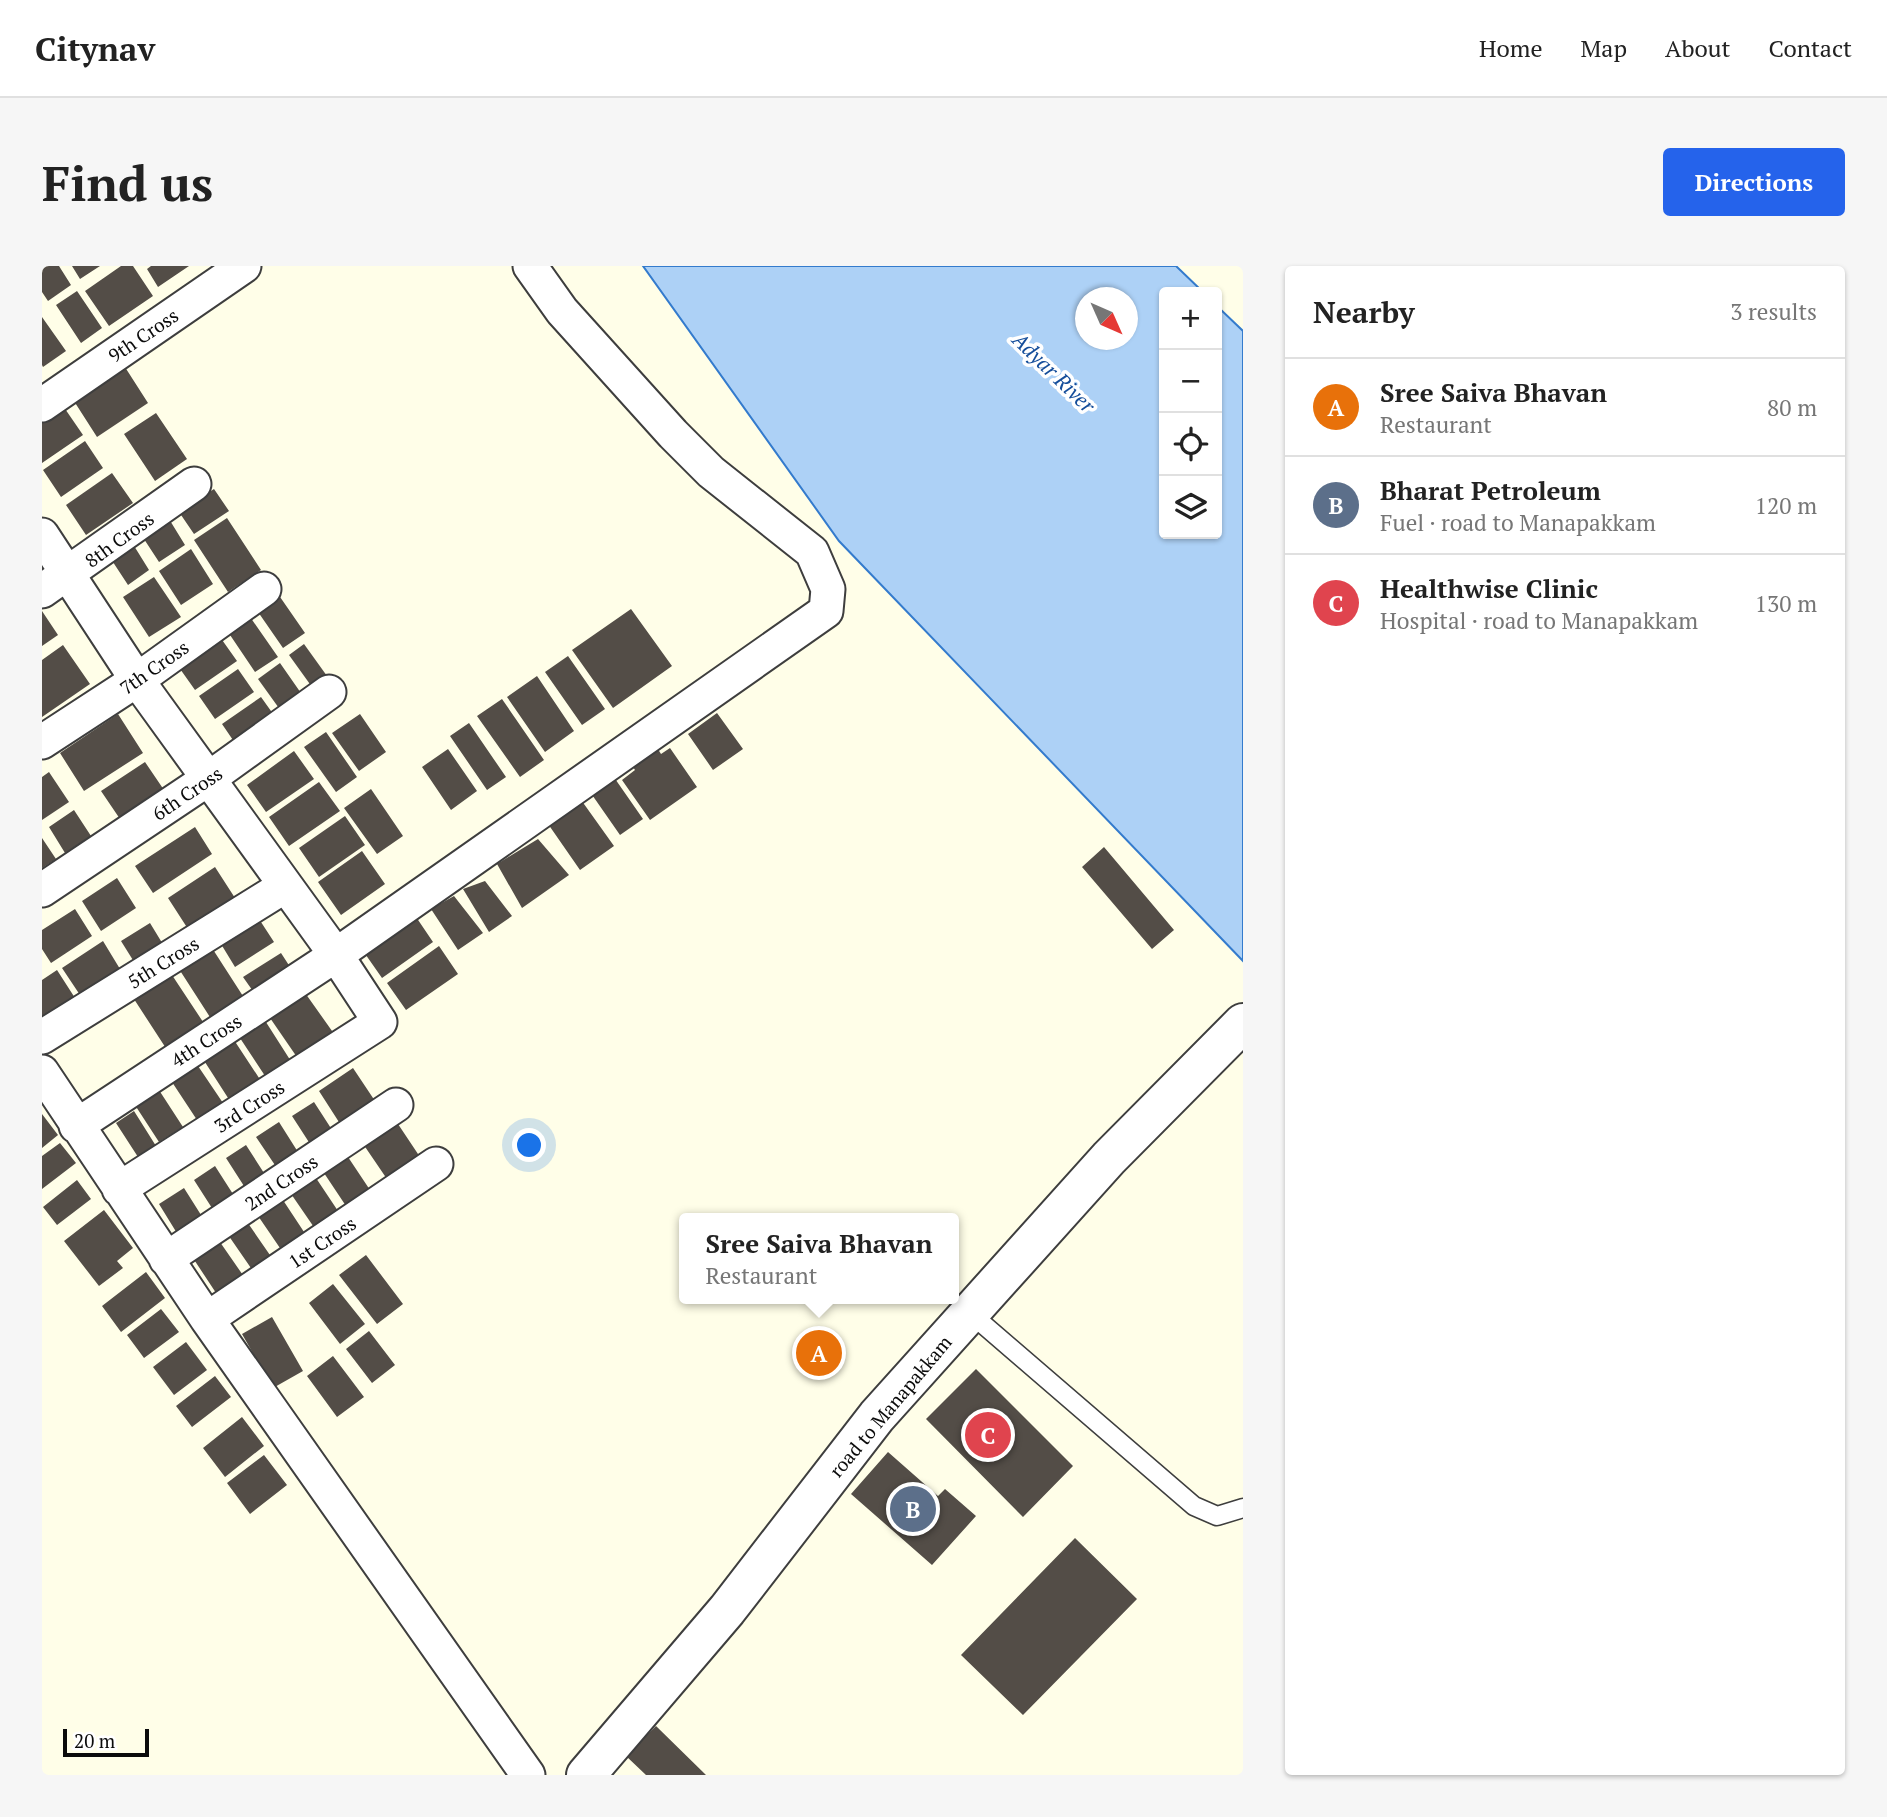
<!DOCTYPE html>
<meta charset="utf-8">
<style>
body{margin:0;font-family:"PT Serif",serif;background:#f6f6f6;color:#222}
.controls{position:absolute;right:21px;top:21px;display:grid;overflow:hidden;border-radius:7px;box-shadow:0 2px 5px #0004}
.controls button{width:63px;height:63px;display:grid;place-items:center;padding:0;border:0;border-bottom:2px solid #e0e0e0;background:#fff;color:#222;font:35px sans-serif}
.compass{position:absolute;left:1033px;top:21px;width:63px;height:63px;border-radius:50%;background:#fff;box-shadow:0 2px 5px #0004;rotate:135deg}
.scale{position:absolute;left:21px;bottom:18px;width:86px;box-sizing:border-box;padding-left:7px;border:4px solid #0b0b0b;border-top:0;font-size:19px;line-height:24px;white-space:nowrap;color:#0b0b0b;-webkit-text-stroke:5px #fff;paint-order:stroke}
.you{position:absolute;left:488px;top:880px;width:24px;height:24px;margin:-18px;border:5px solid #fff;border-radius:50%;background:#1a73e8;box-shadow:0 0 0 10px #1a73e833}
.badge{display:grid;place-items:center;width:46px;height:46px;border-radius:50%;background:#2563eb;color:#fff;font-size:23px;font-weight:700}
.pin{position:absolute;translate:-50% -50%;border:4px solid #fff;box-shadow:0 2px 7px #0006}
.popup{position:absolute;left:637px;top:947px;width:280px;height:91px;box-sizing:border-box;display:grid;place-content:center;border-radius:7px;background:#fff;filter:drop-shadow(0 2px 5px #0005);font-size:23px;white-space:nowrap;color:#767676}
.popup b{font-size:26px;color:#222}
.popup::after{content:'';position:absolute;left:50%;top:100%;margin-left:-14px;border:14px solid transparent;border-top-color:#fff}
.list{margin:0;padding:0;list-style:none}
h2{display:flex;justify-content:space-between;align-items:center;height:91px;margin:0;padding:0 28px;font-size:30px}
h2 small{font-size:23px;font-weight:400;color:#767676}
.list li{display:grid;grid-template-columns:46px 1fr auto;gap:21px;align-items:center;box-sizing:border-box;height:98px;padding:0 28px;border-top:2px solid #e0e0e0}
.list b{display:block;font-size:26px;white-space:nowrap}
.list p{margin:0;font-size:23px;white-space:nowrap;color:#767676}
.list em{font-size:23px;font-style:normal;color:#767676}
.icon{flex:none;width:38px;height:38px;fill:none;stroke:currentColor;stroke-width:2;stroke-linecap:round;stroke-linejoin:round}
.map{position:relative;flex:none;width:1201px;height:1509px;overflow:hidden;border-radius:7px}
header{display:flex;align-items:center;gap:42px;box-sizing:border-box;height:98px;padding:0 35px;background:#fff;border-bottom:2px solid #e0e0e0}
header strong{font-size:33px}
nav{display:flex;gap:38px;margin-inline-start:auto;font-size:24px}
.intro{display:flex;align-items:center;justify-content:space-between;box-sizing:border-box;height:168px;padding:0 42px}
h1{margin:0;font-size:49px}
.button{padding:18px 32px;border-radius:7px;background:#2563eb;color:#fff;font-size:24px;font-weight:700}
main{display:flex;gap:42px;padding:0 42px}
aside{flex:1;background:#fff;border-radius:7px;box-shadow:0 2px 5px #0004}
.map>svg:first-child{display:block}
.water{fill:#add1f6;stroke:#347bcd;stroke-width:2;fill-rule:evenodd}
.building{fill:#534d47}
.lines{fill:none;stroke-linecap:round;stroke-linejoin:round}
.service-casing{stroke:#3e3e3e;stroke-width:21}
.minor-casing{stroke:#3e3e3e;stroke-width:37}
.tertiary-casing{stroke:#3e3e3e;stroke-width:42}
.service{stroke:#fff;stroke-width:18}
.minor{stroke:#fff;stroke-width:33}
.tertiary{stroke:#fff;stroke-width:38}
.labels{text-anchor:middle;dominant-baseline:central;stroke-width:7;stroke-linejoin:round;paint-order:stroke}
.street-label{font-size:19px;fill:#0b0b0b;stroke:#fff}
.water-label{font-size:21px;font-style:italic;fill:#154e9b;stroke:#fff}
</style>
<header>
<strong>Citynav</strong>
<nav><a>Home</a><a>Map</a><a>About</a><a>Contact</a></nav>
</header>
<div class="intro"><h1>Find us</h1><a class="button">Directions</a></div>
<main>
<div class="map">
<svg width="1201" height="1509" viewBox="0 0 1201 1509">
<rect width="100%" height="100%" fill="#fffee8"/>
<path class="water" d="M601,0H1134L1161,26H1122V268H1175V40L1201,65V695L797,275ZM1044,32H1086V74H1044Z"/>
<path class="building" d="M0,0H17L29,19L6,35L0,26Z
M30,0H58L38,13Z
M79,0H91L111,30L67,60L43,25Z
M109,0H147L116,21L105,3Z
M35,25L60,62L39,77L14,39Z
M0,51L24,85L1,101L0,99Z
M81,98L106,137L55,171L30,132Z
M19,137L41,169L0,197V150Z
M114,147L145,193L113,215L82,168Z
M43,175L61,202L19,231L1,204Z
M70,207L91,237L44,269L24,239Z
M172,223L187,245L152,268L137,246Z
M185,252L219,304L186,326L152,274Z
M127,253L143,279L117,296L100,270Z
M89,275L107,304L86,319L67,290Z
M149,283L171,318L139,339L117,305Z
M112,311L139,351L107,371L81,331Z
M236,328L263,367L241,382L214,343Z
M589,343L630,400L571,442L530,384Z
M0,345L16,369L0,380Z
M206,348L236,391L213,406L184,363Z
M178,371L195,395L153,424L136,400Z
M262,378L285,410L270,421L247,389Z
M21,379L48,418L0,451V394Z
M526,390L563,443L540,459L503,406Z
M238,397L261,430L239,445L216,413Z
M196,403L212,426L173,453L157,430Z
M495,410L532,465L503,486L465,431Z
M219,431L234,452L195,480L180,458Z
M460,433L502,494L478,511L435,450Z
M675,447L701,483L671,504L646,468Z
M76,448L101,487L42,525L18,487Z
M318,448L344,486L317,505L290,467Z
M427,457L464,511L445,524L408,470Z
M284,466L315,511L294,526L262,481Z
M614,480L619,488L628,482L655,521L608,554L580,514L593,504L589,498Z
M406,483L435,525L409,544L380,501Z
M252,485L272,513L224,546L205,519Z
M103,496L122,524L78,553L59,525Z
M7,506L27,536L0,554V511Z
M569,507L601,553L578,569L546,523Z
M277,516L298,545L247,580L227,551Z
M329,523L361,570L335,588L302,542Z
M537,531L572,580L538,604L504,555Z
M32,544L49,570L23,587L7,561Z
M303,550L323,579L277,611L257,582Z
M153,561L170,588L111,627L93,600Z
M0,572L14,593L0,602Z
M496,573L527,609L480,642L455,598Z
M1062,581L1132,664L1110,683L1040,601Z
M320,585L343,618L299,649L276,616Z
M173,601L193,632L146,663L126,632Z
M75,612L94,642L59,665L40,635Z
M443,615L470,650L447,666L421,623Z
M412,630L441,667L416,684L389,643Z
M33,643L50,670L9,697L0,683V664Z
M370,645L391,676L340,712L319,682Z
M217,653L232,676L193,701L179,678Z
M108,657L122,680L94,699L79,675Z
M61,675L78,703L38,729L20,702Z
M397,680L416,708L364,744L345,717Z
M170,682L208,741L175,762L137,703Z
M239,687L252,707L215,731L201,711Z
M15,704L33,732L0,754V714Z
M128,706L167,765L129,790L90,730Z
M261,724L295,772L259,797L226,749Z
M222,753L252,800L227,816L196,769Z
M192,774L219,815L188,835L161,793Z
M154,797L181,837L155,854L128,813Z
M311,802L339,844L304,867L277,825Z
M115,821L141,861L117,876L91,836Z
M272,836L294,870L272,884L250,850Z
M92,845L114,880L96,891L74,857Z
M348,846L380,894L347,916L315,869Z
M0,848L16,869L0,882Z
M237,856L261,894L239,908L214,871Z
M18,877L34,897L0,923V890Z
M204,879L229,918L209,931L184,892Z
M306,891L330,927L306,943L282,907Z
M173,900L198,939L177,953L152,914Z
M270,906L302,954L278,970L245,922Z
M35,914L49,933L15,959L1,941Z
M142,922L166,960L141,977L117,938Z
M235,925L264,969L240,985L210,941Z
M62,944L91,982L75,995L81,1002L57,1020L22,975Z
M201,950L230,992L211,1005L182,963Z
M171,966L205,1015L178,1033L145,983Z
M324,989L361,1038L335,1058L297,1009Z
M104,1006L123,1032L79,1066L60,1040Z
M291,1018L323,1058L298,1078L267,1037Z
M119,1043L137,1066L102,1092L85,1069Z
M230,1051L261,1105L231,1122L200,1068Z
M327,1065L353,1099L330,1117L304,1083Z
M144,1076L165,1104L132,1129L111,1101Z
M291,1090L322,1131L295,1151L265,1110Z
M934,1103L1031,1200L981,1251L884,1153Z
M173,1110L189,1131L150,1161L134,1140Z
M200,1151L222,1180L183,1211L161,1182Z
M846,1186L896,1230L903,1223L934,1250L890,1299L809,1228Z
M222,1189L245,1219L208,1248L185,1217Z
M1033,1272L1095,1333L981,1449L919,1389Z
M614,1460L664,1509H604L584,1490Z"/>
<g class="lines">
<defs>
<path id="service" d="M928,1047L1152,1240L1175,1250L1201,1242"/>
<path id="minor" d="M0,139L202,0
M0,269L95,414L294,689L338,756L77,923
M0,325L152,218
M0,476L95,414L222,323
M0,624L166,513L287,426
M0,771L243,620
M0,806L165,1053L486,1509
M34,860L294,689L784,345L786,323L770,286L669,206L631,168L520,45L488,0
M124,993L354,839
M165,1053L394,898"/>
<path id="tertiary" d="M544,1509L685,1344L835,1150L1067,892L1201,757"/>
</defs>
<use href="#service" class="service-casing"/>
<use href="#minor" class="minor-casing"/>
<use href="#tertiary" class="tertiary-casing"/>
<use href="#service" class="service"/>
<use href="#minor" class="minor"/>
<use href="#tertiary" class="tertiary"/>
</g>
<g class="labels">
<g class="street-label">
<text transform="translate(101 69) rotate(-34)">9th Cross</text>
<text transform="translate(77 273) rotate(-36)">8th Cross</text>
<text transform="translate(112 401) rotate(-35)">7th Cross</text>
<text transform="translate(145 527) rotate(-34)">6th Cross</text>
<text transform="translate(121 696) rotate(-32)">5th Cross</text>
<text transform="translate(164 774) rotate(-33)">4th Cross</text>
<text transform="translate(207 840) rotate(-33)">3rd Cross</text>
<text transform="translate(239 916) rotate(-34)">2nd Cross</text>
<text transform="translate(280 976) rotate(-34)">1st Cross</text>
<text transform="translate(848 1140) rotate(-50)">road to Manapakkam</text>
</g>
<g class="water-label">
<text transform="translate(1012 106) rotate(44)">Adyar River</text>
</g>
</g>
</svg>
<div class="controls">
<button>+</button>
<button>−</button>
<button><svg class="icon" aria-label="locate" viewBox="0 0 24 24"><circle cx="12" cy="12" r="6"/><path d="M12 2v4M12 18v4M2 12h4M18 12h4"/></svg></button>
<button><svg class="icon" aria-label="layers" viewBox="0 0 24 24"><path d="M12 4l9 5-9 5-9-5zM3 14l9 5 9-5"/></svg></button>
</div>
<svg class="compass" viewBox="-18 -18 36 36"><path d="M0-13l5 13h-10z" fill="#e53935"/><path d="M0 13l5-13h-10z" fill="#767676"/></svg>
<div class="scale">20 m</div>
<div class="you"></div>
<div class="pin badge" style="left:777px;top:1087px;background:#e8710a">A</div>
<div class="popup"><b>Sree Saiva Bhavan</b>Restaurant</div>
<div class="pin badge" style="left:871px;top:1243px;background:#5c6f8a">B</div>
<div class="pin badge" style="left:946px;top:1169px;background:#e0444e">C</div>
</div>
<aside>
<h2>Nearby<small>3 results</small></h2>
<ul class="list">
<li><span class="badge" style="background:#e8710a">A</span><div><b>Sree Saiva Bhavan</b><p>Restaurant</p></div><em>80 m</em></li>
<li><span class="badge" style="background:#5c6f8a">B</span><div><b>Bharat Petroleum</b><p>Fuel · road to Manapakkam</p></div><em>120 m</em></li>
<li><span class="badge" style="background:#e0444e">C</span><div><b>Healthwise Clinic</b><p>Hospital · road to Manapakkam</p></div><em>130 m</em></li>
</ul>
</aside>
</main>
